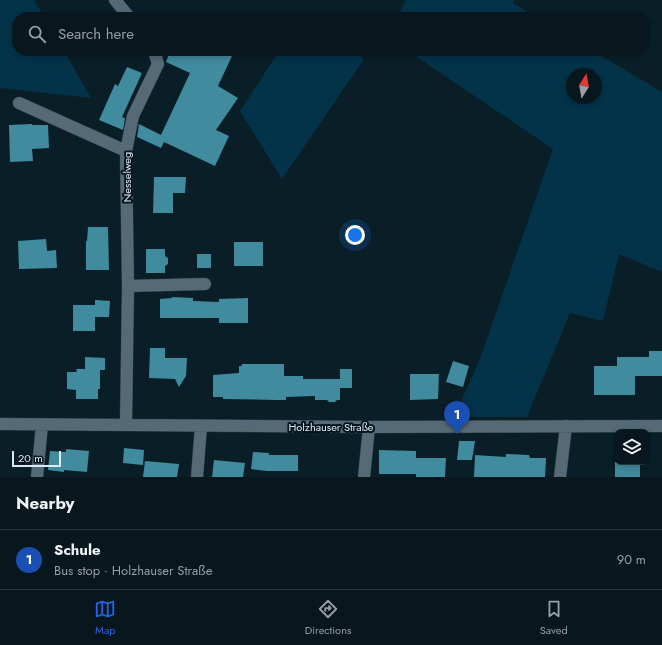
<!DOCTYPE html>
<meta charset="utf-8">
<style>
body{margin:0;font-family:Jost,sans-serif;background:#16232b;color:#f1f3f6}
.controls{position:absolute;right:12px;bottom:12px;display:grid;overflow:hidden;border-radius:8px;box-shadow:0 2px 6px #0003}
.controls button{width:36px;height:36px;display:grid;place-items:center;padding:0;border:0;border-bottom:1px solid #29353c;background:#08161e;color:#f1f3f6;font:20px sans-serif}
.compass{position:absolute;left:566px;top:68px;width:36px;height:36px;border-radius:50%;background:#08161e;box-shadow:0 2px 6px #0003;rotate:11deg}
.scale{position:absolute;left:12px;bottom:10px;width:49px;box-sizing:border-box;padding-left:4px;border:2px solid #deeaf1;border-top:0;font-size:11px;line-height:14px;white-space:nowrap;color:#deeaf1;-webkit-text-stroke:3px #03141e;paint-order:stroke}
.you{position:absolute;left:355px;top:235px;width:14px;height:14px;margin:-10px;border:3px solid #fff;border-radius:50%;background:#1a73e8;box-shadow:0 0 0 6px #1a73e833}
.badge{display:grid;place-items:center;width:26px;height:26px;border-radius:50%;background:#2563eb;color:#fff;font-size:13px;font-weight:700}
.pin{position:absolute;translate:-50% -33px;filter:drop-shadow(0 1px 2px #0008)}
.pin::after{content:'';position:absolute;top:21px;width:14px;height:12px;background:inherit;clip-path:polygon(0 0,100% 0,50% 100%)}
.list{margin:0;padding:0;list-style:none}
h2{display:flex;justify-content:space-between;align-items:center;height:52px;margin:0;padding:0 16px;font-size:17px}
h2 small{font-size:13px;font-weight:400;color:#989fa4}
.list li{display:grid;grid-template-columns:26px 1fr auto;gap:12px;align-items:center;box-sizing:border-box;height:60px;padding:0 16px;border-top:1px solid #29353c}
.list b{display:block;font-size:15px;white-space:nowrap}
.list p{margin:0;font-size:13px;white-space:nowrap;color:#989fa4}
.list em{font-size:13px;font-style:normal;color:#989fa4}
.icon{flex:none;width:22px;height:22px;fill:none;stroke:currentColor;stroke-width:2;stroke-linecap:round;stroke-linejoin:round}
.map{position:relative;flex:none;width:662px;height:477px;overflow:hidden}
.search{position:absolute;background:#08161e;box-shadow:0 2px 6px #0003;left:12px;right:12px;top:12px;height:44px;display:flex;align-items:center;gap:10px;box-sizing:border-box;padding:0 14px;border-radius:16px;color:#989fa4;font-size:15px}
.sheet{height:112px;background:#08161e}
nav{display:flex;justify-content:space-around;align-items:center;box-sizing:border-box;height:56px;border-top:1px solid #29353c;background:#08161e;font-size:11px;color:#989fa4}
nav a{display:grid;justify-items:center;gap:2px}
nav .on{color:#2563eb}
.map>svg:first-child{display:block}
.green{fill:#033349;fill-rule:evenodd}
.building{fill:#408b9d}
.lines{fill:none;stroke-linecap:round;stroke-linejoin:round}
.minor-casing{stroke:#313942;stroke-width:13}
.minor{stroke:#546a76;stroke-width:12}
.labels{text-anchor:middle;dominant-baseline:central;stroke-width:4;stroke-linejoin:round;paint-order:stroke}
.street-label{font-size:11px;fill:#deeaf1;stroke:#03141e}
</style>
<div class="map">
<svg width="662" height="477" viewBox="0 0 662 477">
<rect width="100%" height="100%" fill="#0a1e28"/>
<path class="green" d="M0,0H34L44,17H17V51H64L91,98L0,88Z
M406,0H513V3L536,17H398Z
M279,51H351L364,59L282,179L240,111Z
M408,51H593L662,92V272L619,254L603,321L570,313L527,417H454L480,359L553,149ZM572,74H596V98H572Z"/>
<path class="building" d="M170,51H222L232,56L218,86L238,98L216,130L229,136L215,166L164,142L161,148L137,137L139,124L161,135L190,73L166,62Z
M127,67L142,73L122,117L125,118L123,130L99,120L115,84L118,86Z
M32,124V125H48L49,148L32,149L33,161L10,162L9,125Z
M154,177H186L185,193H173V213H153Z
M88,227H108L109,270H86V241H87Z
M46,239L47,251L56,250L57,268L19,269L18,241Z
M234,242H263V266H234Z
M146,249H165V256L168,258V264L165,266V273H146Z
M197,254H211V268H197Z
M172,297L193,298V301L219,302V299L248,298V323H219V318H160V299L172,298Z
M95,300L110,301L109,317H95Z
M73,305H95V331H73Z
M150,348H165V358H187L186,376L179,387L175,379L149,378Z
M649,351H662V376H635V395H594V366H617V357H649Z
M85,357L105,358V370H100V389H98V399H76V390L67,389V372H77L76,369H85Z
M453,361L469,366L463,387L446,382Z
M242,364H284V376H303V379H340V369H352V388H340V400H337L335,402H329L327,400H315V396L286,397V400H277L223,399V397H213V375L239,373V366H242Z
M410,374H439L438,399L410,400Z
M459,441H475L472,460H457Z
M124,448L144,450L143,465L123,463Z
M66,449L89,451L87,472L64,470V472L48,470L50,451L66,452Z
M379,450L416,451V458H446L445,477H416V474H379Z
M253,452L269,453V455H298V471H267L251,469Z
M506,454L529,455L530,458H546L545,477H474L475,455L506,457Z
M214,460L245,463L243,477H212Z
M145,461L179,464L177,477H143Z
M615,462H640V477H615Z"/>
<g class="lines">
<defs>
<path id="minor" d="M115,0L129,17
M19,103L126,151
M128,286L205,284
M0,424L369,427L662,426
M126,425L128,286L126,151L133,116L158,64L154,51
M37,477L42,425
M197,477L201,426
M364,477L369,427
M560,477L566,426"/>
</defs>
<use href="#minor" class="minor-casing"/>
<use href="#minor" class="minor"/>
</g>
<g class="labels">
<g class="street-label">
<text transform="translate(127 177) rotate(-90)">Nesselweg</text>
<text x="331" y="427">Holzhauser Straße</text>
</g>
</g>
</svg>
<div class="controls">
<button><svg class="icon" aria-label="layers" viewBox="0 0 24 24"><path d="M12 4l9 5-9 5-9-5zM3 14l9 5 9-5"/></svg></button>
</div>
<svg class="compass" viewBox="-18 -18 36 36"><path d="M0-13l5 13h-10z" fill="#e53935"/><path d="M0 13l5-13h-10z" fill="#989fa4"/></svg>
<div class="scale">20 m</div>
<div class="you"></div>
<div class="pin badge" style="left:457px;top:434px;background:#1a4fb4">1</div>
<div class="search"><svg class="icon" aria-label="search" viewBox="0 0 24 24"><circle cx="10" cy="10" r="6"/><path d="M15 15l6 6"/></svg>Search here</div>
</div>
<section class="sheet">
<h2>Nearby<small></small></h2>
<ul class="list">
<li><span class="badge" style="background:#1a4fb4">1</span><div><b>Schule</b><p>Bus stop · Holzhauser Straße</p></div><em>90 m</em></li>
</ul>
</section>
<nav>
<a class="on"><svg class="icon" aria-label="map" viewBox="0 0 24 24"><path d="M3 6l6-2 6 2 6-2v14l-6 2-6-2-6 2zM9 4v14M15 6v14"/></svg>Map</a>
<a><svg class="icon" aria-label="directions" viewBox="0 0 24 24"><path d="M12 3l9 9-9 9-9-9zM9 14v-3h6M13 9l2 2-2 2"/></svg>Directions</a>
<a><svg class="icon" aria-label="saved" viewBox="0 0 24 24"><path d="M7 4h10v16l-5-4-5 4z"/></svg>Saved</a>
</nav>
